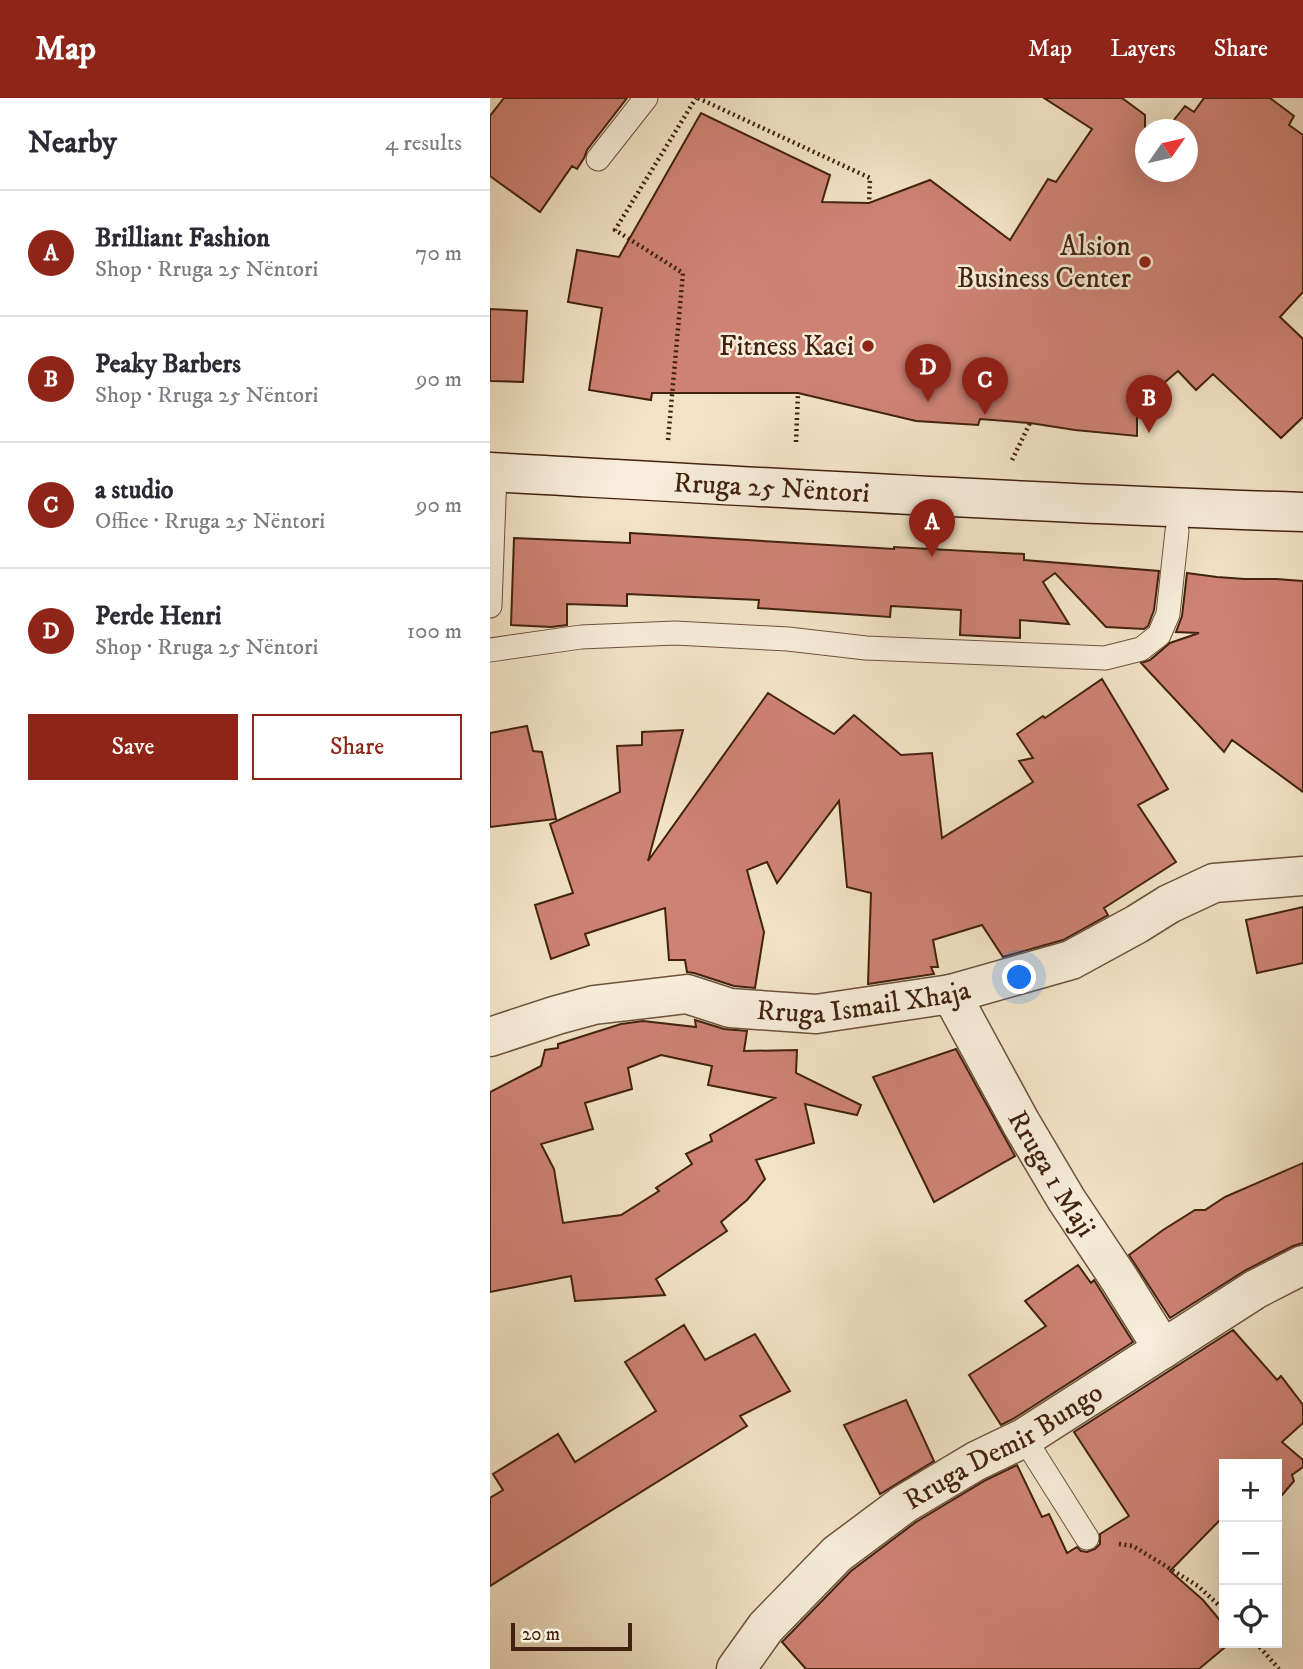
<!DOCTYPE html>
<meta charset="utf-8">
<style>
body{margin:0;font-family:"IM FELL DW Pica",serif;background:#f7f7f7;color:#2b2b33}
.controls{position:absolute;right:21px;bottom:21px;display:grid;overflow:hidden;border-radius:0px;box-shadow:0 7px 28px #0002}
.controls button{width:63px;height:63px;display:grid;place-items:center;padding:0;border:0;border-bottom:2px solid #e1e1e2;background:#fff;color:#2b2b33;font:35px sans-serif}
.compass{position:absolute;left:645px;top:21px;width:63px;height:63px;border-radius:50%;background:#fff;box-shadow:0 7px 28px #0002;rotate:56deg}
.scale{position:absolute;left:21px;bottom:18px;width:121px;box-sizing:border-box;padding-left:7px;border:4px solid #42220e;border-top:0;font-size:19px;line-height:24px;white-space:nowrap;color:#42220e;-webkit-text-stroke:5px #f7edda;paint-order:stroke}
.you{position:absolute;left:530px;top:880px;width:24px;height:24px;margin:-18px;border:5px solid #fff;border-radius:50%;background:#1a73e8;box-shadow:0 0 0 10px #1a73e833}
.badge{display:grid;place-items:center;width:46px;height:46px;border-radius:50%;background:#8f2418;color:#fff;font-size:23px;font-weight:700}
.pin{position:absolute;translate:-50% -58px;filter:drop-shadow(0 2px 4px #0008)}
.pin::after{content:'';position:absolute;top:37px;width:24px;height:21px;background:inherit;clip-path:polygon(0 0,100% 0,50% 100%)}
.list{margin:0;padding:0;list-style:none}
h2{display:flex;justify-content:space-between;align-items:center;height:91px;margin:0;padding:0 28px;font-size:30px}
h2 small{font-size:23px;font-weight:400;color:#7c7c81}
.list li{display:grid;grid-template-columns:46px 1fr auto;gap:21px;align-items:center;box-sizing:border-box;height:126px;padding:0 28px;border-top:2px solid #e1e1e2}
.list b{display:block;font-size:26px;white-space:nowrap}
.list p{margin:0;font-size:23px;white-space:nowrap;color:#7c7c81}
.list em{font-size:23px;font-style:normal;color:#7c7c81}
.actions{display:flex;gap:14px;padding:21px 28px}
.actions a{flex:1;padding:16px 0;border:2px solid #8f2418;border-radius:0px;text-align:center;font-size:24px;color:#8f2418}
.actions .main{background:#8f2418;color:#fff}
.icon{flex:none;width:38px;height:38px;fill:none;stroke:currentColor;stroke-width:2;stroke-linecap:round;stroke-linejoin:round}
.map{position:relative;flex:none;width:813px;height:1571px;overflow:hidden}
header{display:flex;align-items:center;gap:42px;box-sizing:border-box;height:98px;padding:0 35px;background:#8f2418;color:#fff}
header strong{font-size:33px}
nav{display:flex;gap:38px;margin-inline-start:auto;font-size:24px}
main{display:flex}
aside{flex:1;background:#fff}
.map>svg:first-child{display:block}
.building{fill:#cd8274;stroke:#42220e;stroke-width:2;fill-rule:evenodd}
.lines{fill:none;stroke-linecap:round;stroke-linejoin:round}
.lane-casing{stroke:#6e523c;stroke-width:25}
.street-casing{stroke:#6e523c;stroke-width:41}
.secondary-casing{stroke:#42220e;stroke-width:41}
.path{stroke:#42220e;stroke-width:4.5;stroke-dasharray:2 3.5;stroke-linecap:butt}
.lane{stroke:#f7edda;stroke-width:23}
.street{stroke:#f7edda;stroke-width:38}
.secondary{stroke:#f7edda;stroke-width:38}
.poi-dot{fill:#8f2418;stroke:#f7edda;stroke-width:2.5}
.labels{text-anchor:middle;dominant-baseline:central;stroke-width:5;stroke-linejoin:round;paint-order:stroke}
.poi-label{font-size:28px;fill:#42220e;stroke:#f7edda;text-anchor:end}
.street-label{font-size:28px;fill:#42220e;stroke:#f7edda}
</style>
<header>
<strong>Map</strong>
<nav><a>Map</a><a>Layers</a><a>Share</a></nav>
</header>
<main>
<aside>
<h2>Nearby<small>4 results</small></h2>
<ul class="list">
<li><span class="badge">A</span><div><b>Brilliant Fashion</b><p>Shop · Rruga 25 Nëntori</p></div><em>70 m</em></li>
<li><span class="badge">B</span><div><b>Peaky Barbers</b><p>Shop · Rruga 25 Nëntori</p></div><em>90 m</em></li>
<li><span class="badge">C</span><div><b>a studio</b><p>Office · Rruga 25 Nëntori</p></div><em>90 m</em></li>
<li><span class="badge">D</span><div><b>Perde Henri</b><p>Shop · Rruga 25 Nëntori</p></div><em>100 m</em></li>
</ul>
<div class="actions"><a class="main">Save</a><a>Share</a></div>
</aside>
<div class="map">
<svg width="813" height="1571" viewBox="0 0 813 1571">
<rect width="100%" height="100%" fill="#f2e3c6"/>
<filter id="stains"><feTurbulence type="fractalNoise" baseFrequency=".00286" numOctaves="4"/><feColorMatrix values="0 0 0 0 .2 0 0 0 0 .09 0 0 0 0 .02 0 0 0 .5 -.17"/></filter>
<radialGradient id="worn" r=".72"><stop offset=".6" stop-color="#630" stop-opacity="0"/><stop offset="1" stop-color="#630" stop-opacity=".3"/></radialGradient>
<path class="building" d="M14,0H137L97,52L94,60L87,71L82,68L50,114L0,78V18Z
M554,0H632L655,17V74H697V32H676L695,8L704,14L714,0H780L804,18L799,27L813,37V194L790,219L813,241V319L791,340L723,276L706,292L688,273L652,304L647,318V338L585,332L540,325L490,321L488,327L426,323L308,295H162L161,302L99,292L112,210L78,204L87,152L129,159L211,15L340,77L332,104L379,105L440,82L520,142L558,81L566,84L602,31Z
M0,211L37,213L33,284L0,283Z
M140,435L404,451V449L534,456V462L669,473L664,512L658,528L654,531L616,529L565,475L553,484L579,526L530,522V540L470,537L471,512L401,508L400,519L268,510L269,502L137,496V508L77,506V527L61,529L21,527L24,440L140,445Z
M697,475L727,479L755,481H786L813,483V694L742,642L734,654L651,565L660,562L680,545L709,535L686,534L692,518Z
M612,581L678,691L648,707L686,764L614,810L618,817L573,842L513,859L492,827L443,842L448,869H441L444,876L378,886L381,795L357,789L349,703L287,785L277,764L257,772L274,834L265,890L244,888L204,875L197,874L195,862H179L175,810L95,836L99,847L61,861L45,807L83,795L60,726L130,694L127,648L152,647V634L193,632L158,763L278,595L344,636L364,617L411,657L442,655L452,740L543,684L529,663L543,660L527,636L553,618L555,620Z
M37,628L43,653L52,654L66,721L0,729V635Z
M813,809V865L767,875L756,822Z
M205,922L234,931L257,933L254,953L307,952L306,975L371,1007L367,1017L315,1006L324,1045L266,1062L275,1081L257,1102L231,1124L237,1133L166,1181L175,1197L85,1203L81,1178L0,1194V994L51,968L55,952L68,950V946L131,926L153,923L206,929ZM171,957L222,968L218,987L285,1000L220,1037L222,1043L196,1056L202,1066L166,1090L169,1093L131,1117L73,1125L64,1071L51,1046L103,1031L95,1005L142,991L138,970Z
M466,951L525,1058L444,1104L383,979Z
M813,1065V1145L803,1148L756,1172L680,1220L639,1157L673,1132L705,1112H715L735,1099Z
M588,1167L601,1185L604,1182L643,1244L523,1321L511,1327L479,1277L556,1228L535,1203Z
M194,1227L215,1262L265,1236L300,1293L250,1318L257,1328L0,1488V1400L13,1392L3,1376L68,1336L85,1364L166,1313L135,1264Z
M743,1232L787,1282L791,1278L813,1307V1325L792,1344L813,1362V1369L802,1377L804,1383L787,1403V1366H734V1422L732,1420L680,1473L713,1502L734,1527V1545H740L709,1571H316L292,1544L361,1473L426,1424L496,1382L527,1367L552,1419L559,1416L577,1455L587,1449L591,1453L597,1454L605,1451L610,1446V1436L639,1418L584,1334Z
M416,1302L444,1363L390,1396L354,1327Z"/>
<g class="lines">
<defs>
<path id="lane" d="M108,61L156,0
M0,508L5,374
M0,552L91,539L185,535L298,541L376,550L615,560L651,551L669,537L678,516L687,433
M534,1340L597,1440"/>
<g id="street">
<path id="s1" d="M461,896L531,1025L576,1101L628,1179L673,1251"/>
<path id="s2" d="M0,939L67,917L104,907L197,896L240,910L326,916L461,896L581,862L647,826L679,806L724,785L813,778"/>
<path id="s3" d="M246,1571L276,1529L347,1456L414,1406L486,1363L534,1340L766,1191L813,1167"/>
</g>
<g id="secondary">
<path id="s4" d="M0,374C271,389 542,405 813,414"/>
</g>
</defs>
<use href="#lane" class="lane-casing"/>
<use href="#street" class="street-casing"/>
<use href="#secondary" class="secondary-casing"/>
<path class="path" d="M208,0L380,80L379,105
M178,342L193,175L125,132L206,0
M306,344L308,295
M522,362L540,325
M629,1446L643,1448L708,1488L734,1512
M766,1545L789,1571"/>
<use href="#lane" class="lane"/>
<use href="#street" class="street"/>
<use href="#secondary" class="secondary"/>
</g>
<g class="poi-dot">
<circle cx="655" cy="164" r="7"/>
<circle cx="378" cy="248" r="7"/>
</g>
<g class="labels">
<g class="poi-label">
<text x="641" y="148">Alsion<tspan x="641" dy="32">Business Center</tspan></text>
<text x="364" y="248">Fitness Kaci</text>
</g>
<g class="street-label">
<text stroke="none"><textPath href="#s4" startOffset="282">Rruga 25 Nëntori</textPath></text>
<text stroke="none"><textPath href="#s2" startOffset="382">Rruga Ismail Xhaja</textPath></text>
<text stroke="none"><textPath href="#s1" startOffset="206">Rruga 1 Maji</textPath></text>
<text stroke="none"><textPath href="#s3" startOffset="352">Rruga Demir Bungo</textPath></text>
</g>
</g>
<rect width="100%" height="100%" filter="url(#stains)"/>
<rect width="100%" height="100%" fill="url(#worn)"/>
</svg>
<div class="controls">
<button>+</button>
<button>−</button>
<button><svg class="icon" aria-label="locate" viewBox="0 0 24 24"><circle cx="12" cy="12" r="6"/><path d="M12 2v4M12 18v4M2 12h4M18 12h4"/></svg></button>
</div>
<svg class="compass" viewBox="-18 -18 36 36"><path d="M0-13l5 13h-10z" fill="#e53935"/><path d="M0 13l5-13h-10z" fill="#7c7c81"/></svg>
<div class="scale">20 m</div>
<div class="you"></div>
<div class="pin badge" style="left:442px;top:459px">A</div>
<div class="pin badge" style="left:659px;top:335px">B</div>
<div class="pin badge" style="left:495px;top:317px">C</div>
<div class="pin badge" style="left:438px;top:304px">D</div>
</div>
</main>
